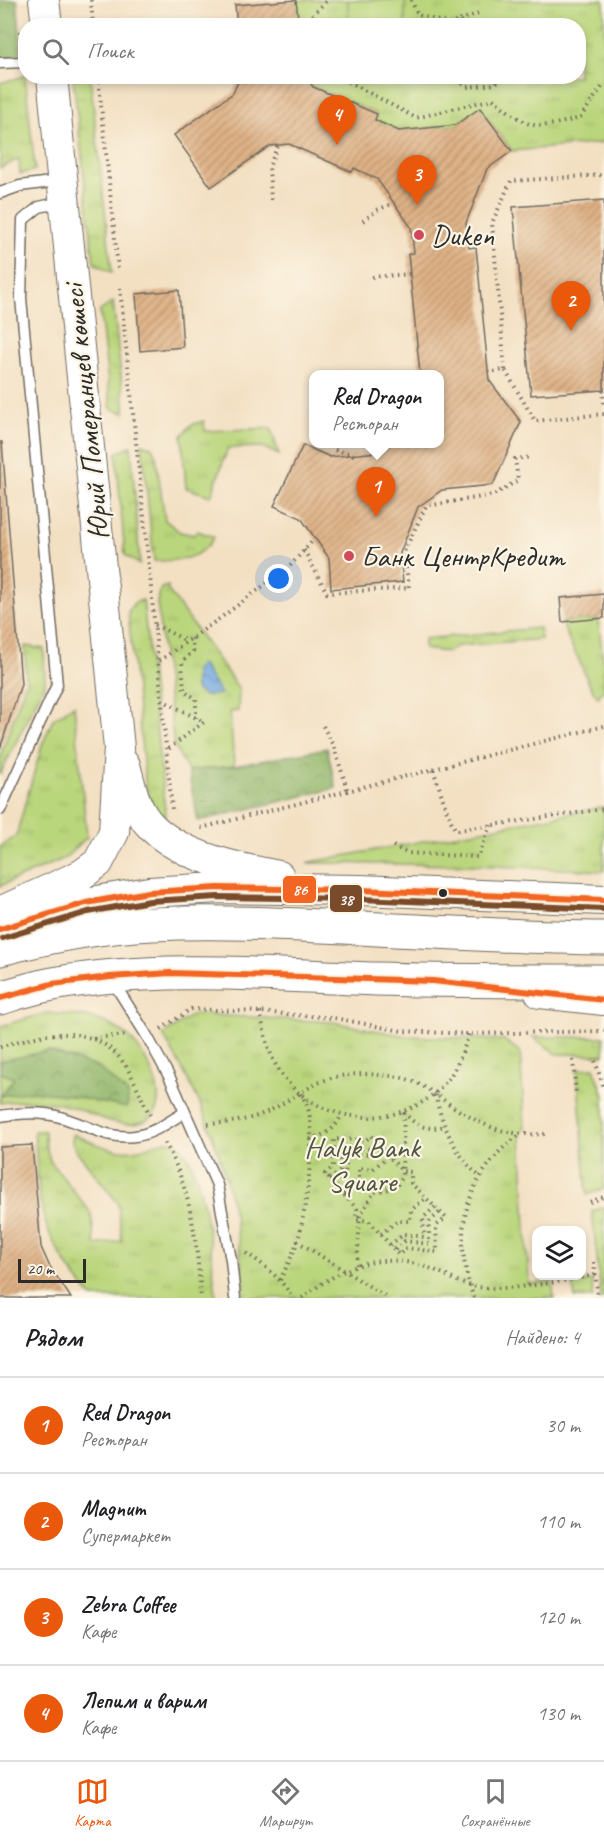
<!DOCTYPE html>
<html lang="ru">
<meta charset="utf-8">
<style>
body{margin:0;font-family:Caveat,sans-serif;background:#f6f6f6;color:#202124}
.controls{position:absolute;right:18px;bottom:18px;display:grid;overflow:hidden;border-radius:12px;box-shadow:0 3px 9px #0003}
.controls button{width:54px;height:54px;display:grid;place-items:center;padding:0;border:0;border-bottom:2px solid #e0e0e0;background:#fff;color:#202124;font:30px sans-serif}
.scale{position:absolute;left:18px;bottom:15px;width:68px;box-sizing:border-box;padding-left:6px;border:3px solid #2b2b2b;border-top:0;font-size:16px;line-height:21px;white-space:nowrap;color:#2b2b2b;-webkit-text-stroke:4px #fcf5e5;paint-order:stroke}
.you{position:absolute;left:279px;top:579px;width:21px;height:21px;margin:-15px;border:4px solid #fff;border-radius:50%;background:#1a73e8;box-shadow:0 0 0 9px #1a73e833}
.badge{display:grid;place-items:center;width:39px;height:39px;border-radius:50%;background:#ea580c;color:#fff;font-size:20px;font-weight:700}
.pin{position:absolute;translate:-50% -50px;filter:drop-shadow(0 2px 3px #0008)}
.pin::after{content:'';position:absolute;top:32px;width:21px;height:18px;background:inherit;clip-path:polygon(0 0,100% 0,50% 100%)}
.popup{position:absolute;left:309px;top:370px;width:135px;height:78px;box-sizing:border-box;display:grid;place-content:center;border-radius:12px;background:#fff;filter:drop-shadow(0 2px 4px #0005);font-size:20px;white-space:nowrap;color:#757577}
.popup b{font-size:22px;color:#202124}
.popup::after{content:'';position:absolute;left:50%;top:100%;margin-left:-12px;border:12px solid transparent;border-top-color:#fff}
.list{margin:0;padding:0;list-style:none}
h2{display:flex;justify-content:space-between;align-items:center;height:78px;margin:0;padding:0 24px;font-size:26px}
h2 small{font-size:20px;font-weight:400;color:#757577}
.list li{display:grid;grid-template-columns:39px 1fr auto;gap:18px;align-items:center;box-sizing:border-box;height:96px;padding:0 24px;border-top:2px solid #e0e0e0}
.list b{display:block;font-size:22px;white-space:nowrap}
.list p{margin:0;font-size:20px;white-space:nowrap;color:#757577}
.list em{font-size:20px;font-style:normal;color:#757577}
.icon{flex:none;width:33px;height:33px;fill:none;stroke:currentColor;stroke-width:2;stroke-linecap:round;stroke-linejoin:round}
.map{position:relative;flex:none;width:604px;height:1298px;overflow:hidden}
.search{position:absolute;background:#fff;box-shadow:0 3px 9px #0003;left:18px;right:18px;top:18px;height:66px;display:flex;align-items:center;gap:15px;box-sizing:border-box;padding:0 21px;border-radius:24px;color:#757577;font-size:22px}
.sheet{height:462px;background:#fff}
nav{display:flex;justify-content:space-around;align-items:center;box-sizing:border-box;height:84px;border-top:2px solid #e0e0e0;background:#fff;font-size:16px;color:#757577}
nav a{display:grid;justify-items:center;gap:3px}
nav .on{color:#ea580c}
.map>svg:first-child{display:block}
.grass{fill:url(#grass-tufts);stroke:#728054;stroke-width:1.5}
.forest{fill:url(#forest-crowns);stroke:#5f714c;stroke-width:1.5}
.pitch{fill:#bad67c;stroke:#728054;stroke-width:1.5}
.water{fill:url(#water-waves);stroke:#4f6a86;stroke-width:1.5}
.building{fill:url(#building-hatch)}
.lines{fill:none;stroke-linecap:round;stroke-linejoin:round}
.lane-casing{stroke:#716a60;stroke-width:13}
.secondary-casing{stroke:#716a60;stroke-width:32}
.primary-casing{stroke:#716a60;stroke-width:35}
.path{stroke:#716a60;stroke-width:4;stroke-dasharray:1.5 4.5;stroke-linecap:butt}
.lane{stroke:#fff;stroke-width:10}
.secondary{stroke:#fff;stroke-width:30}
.primary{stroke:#fff;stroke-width:33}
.bus-1-casing{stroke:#fcf5e5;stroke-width:10}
.bus-2-casing{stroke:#fcf5e5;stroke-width:10}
.bus-1{stroke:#f26522;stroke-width:6}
.bus-2{stroke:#7a4b2a;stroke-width:6}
.poi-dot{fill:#d1495b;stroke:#fcf5e5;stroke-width:2}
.bus-dot{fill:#2b2b2b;stroke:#fcf5e5;stroke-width:2}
.labels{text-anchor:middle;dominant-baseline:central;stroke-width:4.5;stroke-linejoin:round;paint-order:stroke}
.poi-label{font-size:30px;fill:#2b2b2b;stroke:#fcf5e5;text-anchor:start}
.street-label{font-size:30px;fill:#2b2b2b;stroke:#fcf5e5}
.park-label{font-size:30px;fill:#4f563f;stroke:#fcf5e5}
.line-badge{stroke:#fcf5e5;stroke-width:2}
.badge-label{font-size:16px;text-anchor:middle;font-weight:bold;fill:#fff}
</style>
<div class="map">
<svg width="604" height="1298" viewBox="0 0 604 1298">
<defs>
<pattern id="grass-tufts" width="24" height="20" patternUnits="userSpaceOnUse" patternTransform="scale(1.5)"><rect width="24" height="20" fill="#bad67c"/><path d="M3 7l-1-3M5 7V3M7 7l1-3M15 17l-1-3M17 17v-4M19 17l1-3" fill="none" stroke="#a0b86b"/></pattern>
<pattern id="forest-crowns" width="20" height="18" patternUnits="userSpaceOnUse" patternTransform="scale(1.5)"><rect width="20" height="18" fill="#93b76c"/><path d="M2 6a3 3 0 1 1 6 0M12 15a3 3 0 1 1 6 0" fill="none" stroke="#789559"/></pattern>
<pattern id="water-waves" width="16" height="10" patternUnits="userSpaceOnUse" patternTransform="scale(1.5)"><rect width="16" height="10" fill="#73a8e1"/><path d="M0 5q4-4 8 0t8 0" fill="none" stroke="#5f89b7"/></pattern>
<pattern id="building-hatch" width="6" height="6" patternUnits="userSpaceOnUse" patternTransform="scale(1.5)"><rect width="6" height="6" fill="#dfb286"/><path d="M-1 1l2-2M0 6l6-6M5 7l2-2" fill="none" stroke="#b5916e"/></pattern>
</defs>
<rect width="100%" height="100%" fill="#fcf5e5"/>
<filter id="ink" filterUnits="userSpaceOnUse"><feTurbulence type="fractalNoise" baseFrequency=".0167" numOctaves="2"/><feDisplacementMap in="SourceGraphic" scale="12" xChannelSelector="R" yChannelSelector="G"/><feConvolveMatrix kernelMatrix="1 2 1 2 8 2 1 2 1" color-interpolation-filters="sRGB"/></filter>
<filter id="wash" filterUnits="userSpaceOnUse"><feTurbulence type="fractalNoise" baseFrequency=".008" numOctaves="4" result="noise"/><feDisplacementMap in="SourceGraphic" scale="24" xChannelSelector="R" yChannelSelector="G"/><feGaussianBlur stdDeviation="1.35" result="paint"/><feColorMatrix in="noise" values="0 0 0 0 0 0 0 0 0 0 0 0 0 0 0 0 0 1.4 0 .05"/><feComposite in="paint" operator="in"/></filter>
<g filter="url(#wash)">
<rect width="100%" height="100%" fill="#f3e0c3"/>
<path class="grass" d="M296,0H604V143L512,151L480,108L455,125L399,131L375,120L377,114L313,87L306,77L578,76V26L299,25Z
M25,76L35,170L20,174L19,159L0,168V83Z
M73,77H90L112,273L94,263Z
M113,302L125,413L111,409L100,311Z
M204,421L205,431L271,428L279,455L262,447L228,448L211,496L186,488L182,436L191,425Z
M142,444L152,447L156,457L165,520L180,532L194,535L198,531L214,537C202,560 177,561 154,561Z
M131,446L140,565L125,555L116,453Z
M168,586V590L239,689L238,711L230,712L234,766L188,771L174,745L157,602L161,588Z
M143,600L166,820L156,812L146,789L128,612L134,603Z
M598,619L604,668V689L598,697C587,685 585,672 578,658C570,644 567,637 562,622Z
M539,628L541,639L457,646L448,652L424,649V639Z
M25,646L44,649L45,683L0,775V757L26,682Z
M74,705L87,837L65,858L0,886V847L16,836L42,745L53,719Z
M604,807V871L475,865L306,863Z
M47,1013C76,1015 101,1016 125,1034C144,1048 178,1109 143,1122C116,1131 90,1110 64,1105C44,1101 20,1100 0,1103V1026Z
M194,1014L332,1022L405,1036L504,1040L520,1052L525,1128L521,1135L529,1284L552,1282L554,1298H245C239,1229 229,1173 202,1109C192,1084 176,1059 163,1035Z
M533,1037H604V1055L557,1054Z
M594,1068L604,1096V1189L587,1195L577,1069Z
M34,1131H45V1142L50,1161L91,1213L95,1245L122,1241L118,1203L76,1150L72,1142L73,1134C94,1143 116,1155 139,1149C148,1147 161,1140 170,1141C204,1145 213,1270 216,1298H92C69,1270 45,1238 40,1200C37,1177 37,1154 34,1131Z
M604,1207V1298H601L592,1211Z
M592,1281L593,1298H575L572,1283Z"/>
<path class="forest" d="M0,0H17L22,55L5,58L0,57Z
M327,748L336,788L198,821L188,771L234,766Z
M48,1051L99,1068L128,1094L127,1108L66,1095L32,1091L1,1096L14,1078L0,1073V1061Z"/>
<path class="pitch" d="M348,0H405V25H348Z"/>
<path class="water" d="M201,664L221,694L205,696L195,689V671Z"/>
<g id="blocks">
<path class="building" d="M296,0L299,26H237L235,5Z
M241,76H306L313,87L377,114L375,120L399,131L455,125L480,108L512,151L487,169L466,223L469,248L476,247L489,380L521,422L493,485L442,490L418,507L400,553L403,582L331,589L329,558L301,518L274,506L303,445L330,457L378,452L391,444H439V374H420L408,254L414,253L411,227L377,179L354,168L352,172L289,144L270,146L211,187L174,135L233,93Z
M604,200V390L531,395L513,207Z
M179,290L183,347L140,351L136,294Z
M0,442H2L21,684L0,749Z
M604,594V618L562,622L560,598Z
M32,1145L41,1247L49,1265L71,1298H0V1147Z"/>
</g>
</g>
<g filter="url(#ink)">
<use href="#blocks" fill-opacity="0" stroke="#716a60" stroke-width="1.5"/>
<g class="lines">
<defs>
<path id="lane" d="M0,63L26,62
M0,193L20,186L59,181
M0,810L57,685L21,298L23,220L39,207L62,202
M112,980L147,1036L170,1078L217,1185L231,1260L235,1298
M0,1116C19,1113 42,1111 60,1117C86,1124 107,1140 135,1136C153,1134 170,1121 185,1112"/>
<path id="secondary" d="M44,0L47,26
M125,765C129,779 132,796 139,809C160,853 235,868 279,876
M0,912L81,875L98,863L114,832L119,748L52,76
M3,928L86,903L149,892L218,888L360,890L604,900
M540,993L604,1000"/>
<path id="primary" d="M0,949C50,936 101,926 153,924C216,921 281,924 344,927C431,932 517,937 604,938
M0,998C17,993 35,987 53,984C159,965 269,975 376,979C452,981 528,981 604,981"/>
</defs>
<use href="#lane" class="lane-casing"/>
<use href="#secondary" class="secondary-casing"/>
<use href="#primary" class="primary-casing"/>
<path class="path" d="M91,0L93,26
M411,0L418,15L449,24
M449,25L478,13
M309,26V19L327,0
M20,31L21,47
M98,76L118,268
M338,76L416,118L493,99C531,130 532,130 580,118L604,84
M453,76L467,87L495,84L502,76
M271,200L269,167L278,145
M363,221L377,210L394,203
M372,277L410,274
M120,288L150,577L172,810
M505,370L492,223L511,181L604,175
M488,372L505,370L535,421L604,414
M603,390L604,404
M335,444V450L354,455
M304,550L327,593L409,588L404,552L426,506L494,495L518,480L515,459L532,457
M155,625L187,641
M193,638V651L182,662L184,690L196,699V718
M159,661L226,614L290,566L315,538
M162,700L204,722L167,750
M323,726L334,747L348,792
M433,770C441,789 445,811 455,829L458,830L604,809
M201,828L604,726
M393,846L407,853L478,857L491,825
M260,1012C264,1031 268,1052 278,1069C313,1126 401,1134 445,1083C457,1069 463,1051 469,1034
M161,1029L191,1009L260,1012L334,1018L402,1031L469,1034L604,1031
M93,1038L128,1035
M0,1047C41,1033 93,1021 123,1062C134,1077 141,1098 150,1115
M573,1060L576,1094
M595,1061L604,1088
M435,1095C443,1127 455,1154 480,1177
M404,1112C415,1126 427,1131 444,1126
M208,1124C227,1123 245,1121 262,1114C289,1103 311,1081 340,1076C357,1073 375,1074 391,1076C416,1078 432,1092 452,1106C486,1128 506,1136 546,1134
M371,1136L402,1171L411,1172V1183L446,1218L436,1226L437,1252L406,1248L399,1255L369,1221L356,1219L357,1209L325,1174L333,1167L334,1139L366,1140Z
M310,1139C324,1135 336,1130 341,1115
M165,1143C192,1190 197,1245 201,1298
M330,1180L340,1171V1146L369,1149L377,1143
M334,1184L345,1175L347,1154H368L380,1146
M343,1194L359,1181V1168L373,1169L388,1156
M590,1202L604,1197
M381,1234L397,1221H410L411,1210L426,1198
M297,1241L388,1298
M390,1245L404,1234L424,1237L423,1218L435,1207
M395,1250L405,1241L429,1244V1222L440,1212
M246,1253C265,1265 281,1279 293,1298
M594,1262L598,1298
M357,1265L360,1216L374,1192L395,1188L402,1178L404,1112
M280,1280C286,1268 292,1256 297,1243C306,1214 317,1133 307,1105C305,1101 303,1097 300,1093
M302,1298C342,1267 379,1250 429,1268C444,1273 457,1283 472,1286C505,1293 561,1281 595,1275
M474,1298C457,1253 458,1206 487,1167C497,1153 506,1144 520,1135"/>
<use href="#lane" class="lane"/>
<use href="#secondary" class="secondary"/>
<use href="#primary" class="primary"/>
<defs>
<path id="bus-1" d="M0,929L86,903L149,892L218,888L360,890L604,900
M0,998L52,984L110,977L170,973L433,981L604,1000"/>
<path id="bus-2" d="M3,938L88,912L150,901L218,897L360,899L604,909"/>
</defs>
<use href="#bus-1" class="bus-1-casing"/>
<use href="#bus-2" class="bus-2-casing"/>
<use href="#bus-1" class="bus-1"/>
<use href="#bus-2" class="bus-2"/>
</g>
</g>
<g class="poi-dot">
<circle cx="419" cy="235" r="6"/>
<circle cx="349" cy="556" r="6"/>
</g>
<circle class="bus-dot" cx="443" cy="893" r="5"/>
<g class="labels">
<g class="poi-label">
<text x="431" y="235">Duken</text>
<text x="361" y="556">Банк ЦентрКредит</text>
</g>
<g class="street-label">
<text transform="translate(86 412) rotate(-96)">Юрий Померанцев көшесі</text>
</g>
<g class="park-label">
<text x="362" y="1147">Halyk Bank<tspan x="362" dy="34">Square</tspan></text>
</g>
</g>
<g class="line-badge">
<rect x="282" y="875" width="35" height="29" rx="6" fill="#f26522"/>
<rect x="329" y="884" width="34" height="29" rx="6" fill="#7a4b2a"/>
</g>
<g class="badge-label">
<text x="300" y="895">86</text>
<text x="346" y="905">38</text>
</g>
</svg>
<div class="controls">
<button><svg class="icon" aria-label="layers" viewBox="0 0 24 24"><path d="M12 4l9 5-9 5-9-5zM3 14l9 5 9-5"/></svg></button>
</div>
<div class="scale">20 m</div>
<div class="you"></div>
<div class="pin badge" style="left:376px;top:517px">1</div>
<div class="popup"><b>Red Dragon</b>Ресторан</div>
<div class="pin badge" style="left:571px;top:331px">2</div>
<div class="pin badge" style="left:417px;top:205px">3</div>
<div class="pin badge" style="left:337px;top:145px">4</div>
<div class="search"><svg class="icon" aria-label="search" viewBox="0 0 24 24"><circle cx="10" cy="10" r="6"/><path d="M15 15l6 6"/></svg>Поиск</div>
</div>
<section class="sheet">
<h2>Рядом<small>Найдено: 4</small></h2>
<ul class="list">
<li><span class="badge">1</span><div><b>Red Dragon</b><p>Ресторан</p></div><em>30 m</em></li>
<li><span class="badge">2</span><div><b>Magnum</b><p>Супермаркет</p></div><em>110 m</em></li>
<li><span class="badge">3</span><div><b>Zebra Coffee</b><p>Кафе</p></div><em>120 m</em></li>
<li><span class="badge">4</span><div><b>Лепим и варим</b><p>Кафе</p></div><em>130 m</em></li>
</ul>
</section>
<nav>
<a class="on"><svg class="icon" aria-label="map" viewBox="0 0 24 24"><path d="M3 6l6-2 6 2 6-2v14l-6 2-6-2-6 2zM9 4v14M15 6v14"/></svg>Карта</a>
<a><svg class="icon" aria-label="directions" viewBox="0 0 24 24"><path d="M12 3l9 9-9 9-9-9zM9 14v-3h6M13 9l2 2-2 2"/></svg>Маршрут</a>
<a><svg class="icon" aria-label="saved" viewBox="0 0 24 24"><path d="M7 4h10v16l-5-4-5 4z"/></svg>Сохранённые</a>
</nav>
